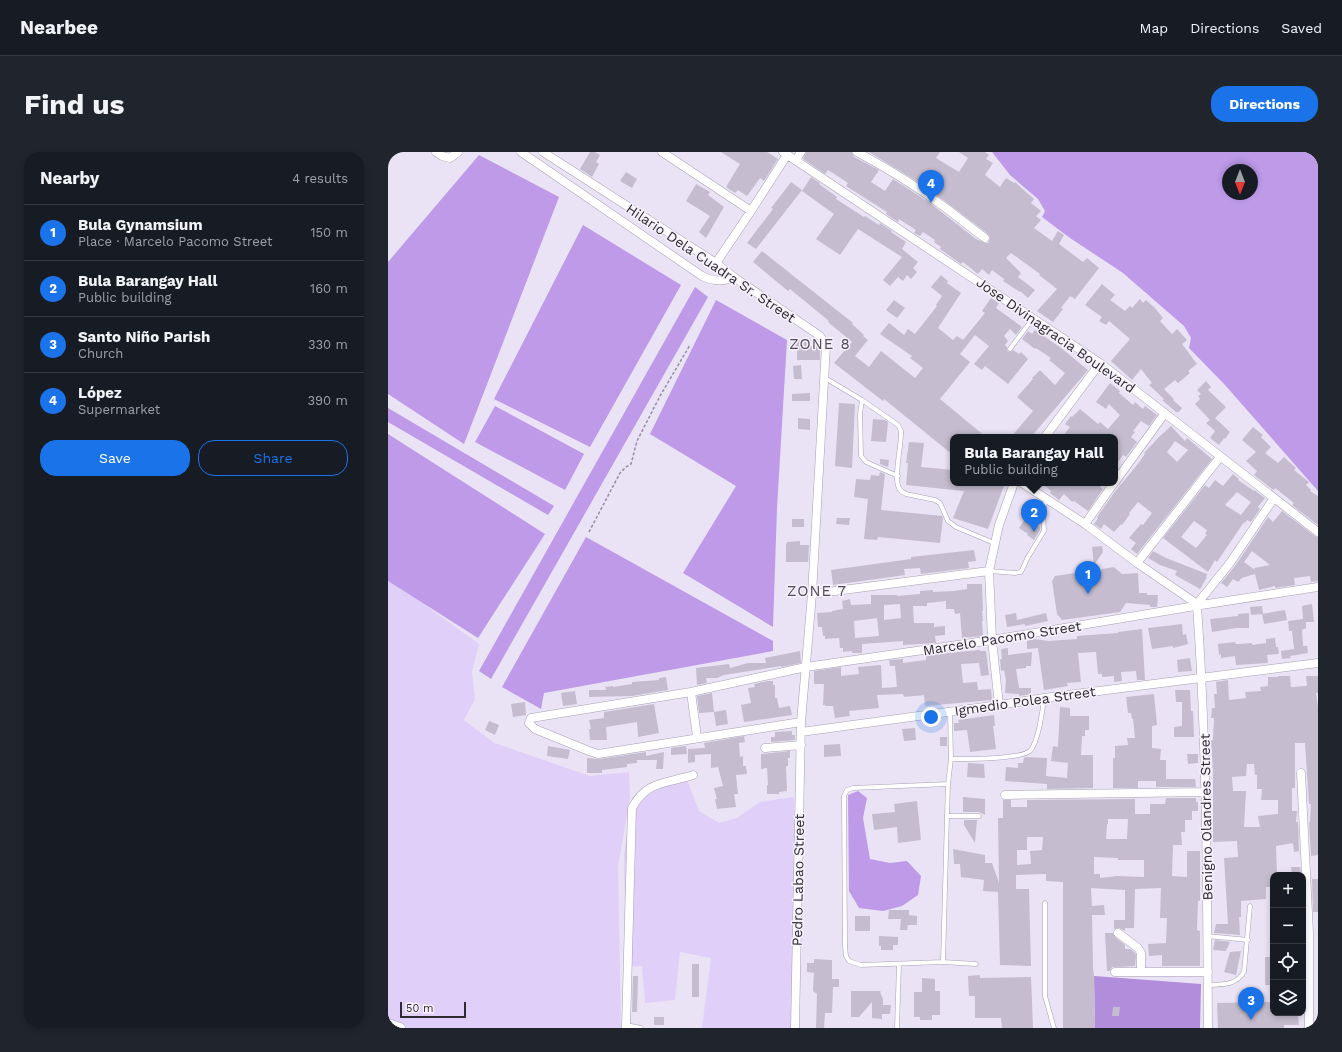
<!DOCTYPE html>
<meta charset="utf-8">
<style>
body{margin:0;font-family:"Work Sans",sans-serif;background:#20242c;color:#f1f3f6}
.controls{position:absolute;right:12px;bottom:12px;display:grid;overflow:hidden;border-radius:8px;box-shadow:0 2px 6px #0003}
.controls button{width:36px;height:36px;display:grid;place-items:center;padding:0;border:0;border-bottom:1px solid #363941;background:#171b24;color:#f1f3f6;font:20px sans-serif}
.compass{position:absolute;left:834px;top:12px;width:36px;height:36px;border-radius:50%;background:#171b24;box-shadow:0 2px 6px #0003;rotate:180deg}
.scale{position:absolute;left:12px;bottom:10px;width:66px;box-sizing:border-box;padding-left:4px;border:2px solid #2d2a31;border-top:0;font-size:11px;line-height:14px;white-space:nowrap;color:#2d2a31;-webkit-text-stroke:3px #f6f1fc;paint-order:stroke}
.you{position:absolute;left:543px;top:565px;width:14px;height:14px;margin:-10px;border:3px solid #fff;border-radius:50%;background:#1a73e8;box-shadow:0 0 0 6px #1a73e833}
.badge{display:grid;place-items:center;width:26px;height:26px;border-radius:50%;background:#1a73e8;color:#fff;font-size:13px;font-weight:700}
.pin{position:absolute;translate:-50% -33px;filter:drop-shadow(0 1px 2px #0008)}
.pin::after{content:'';position:absolute;top:21px;width:14px;height:12px;background:inherit;clip-path:polygon(0 0,100% 0,50% 100%)}
.popup{position:absolute;left:562px;top:282px;width:168px;height:52px;box-sizing:border-box;display:grid;place-content:center;border-radius:8px;background:#171b24;filter:drop-shadow(0 1px 3px #0005);font-size:13px;white-space:nowrap;color:#9ea1a6}
.popup b{font-size:15px;color:#f1f3f6}
.popup::after{content:'';position:absolute;left:50%;top:100%;margin-left:-8px;border:8px solid transparent;border-top-color:#171b24}
.list{margin:0;padding:0;list-style:none}
h2{display:flex;justify-content:space-between;align-items:center;height:52px;margin:0;padding:0 16px;font-size:17px}
h2 small{font-size:13px;font-weight:400;color:#9ea1a6}
.list li{display:grid;grid-template-columns:26px 1fr auto;gap:12px;align-items:center;box-sizing:border-box;height:56px;padding:0 16px;border-top:1px solid #363941}
.list b{display:block;font-size:15px;white-space:nowrap}
.list p{margin:0;font-size:13px;white-space:nowrap;color:#9ea1a6}
.list em{font-size:13px;font-style:normal;color:#9ea1a6}
.actions{display:flex;gap:8px;padding:12px 16px}
.actions a{flex:1;padding:9px 0;border:1px solid #1a73e8;border-radius:16px;text-align:center;font-size:14px;color:#1a73e8}
.actions .main{background:#1a73e8;color:#fff}
.icon{flex:none;width:22px;height:22px;fill:none;stroke:currentColor;stroke-width:2;stroke-linecap:round;stroke-linejoin:round}
.map{position:relative;flex:none;width:930px;height:876px;overflow:hidden;border-radius:16px}
header{display:flex;align-items:center;gap:24px;box-sizing:border-box;height:56px;padding:0 20px;background:#171b24;border-bottom:1px solid #363941}
header strong{font-size:19px}
nav{display:flex;gap:22px;margin-inline-start:auto;font-size:14px}
.intro{display:flex;align-items:center;justify-content:space-between;box-sizing:border-box;height:96px;padding:0 24px}
h1{margin:0;font-size:28px}
.button{padding:10px 18px;border-radius:16px;background:#1a73e8;color:#fff;font-size:14px;font-weight:700}
main{display:flex;gap:24px;padding:0 24px}
aside{flex:1;background:#171b24;border-radius:16px;box-shadow:0 2px 6px #0003}
.map>svg:first-child{display:block}
.green{fill:#e0cff8}
.forest{fill:#b18ddb}
.water{fill:#be9ae9;fill-rule:evenodd}
.building{fill:#c5bdcf;fill-rule:evenodd}
.lines{fill:none;stroke-linecap:round;stroke-linejoin:round}
.service-casing{stroke:#a7a0b1;stroke-width:5}
.minor-casing{stroke:#a7a0b1;stroke-width:9}
.tertiary-casing{stroke:#a7a0b1;stroke-width:11}
.path{stroke:#958f9d;stroke-width:1.5;stroke-dasharray:3 2;stroke-linecap:butt}
.service{stroke:#fff;stroke-width:4}
.minor{stroke:#fff;stroke-width:8}
.tertiary{stroke:#fff;stroke-width:10}
.labels{text-anchor:middle;dominant-baseline:central;stroke-width:3;stroke-linejoin:round;paint-order:stroke}
.street-label{font-size:14px;fill:#2d2a31;stroke:#f6f1fc}
.neighbourhood-label{font-size:15px;letter-spacing:1px;fill:#504a59;stroke:#f6f1fc}
</style>
<header>
<strong>Nearbee</strong>
<nav><a>Map</a><a>Directions</a><a>Saved</a></nav>
</header>
<div class="intro"><h1>Find us</h1><a class="button">Directions</a></div>
<main>
<aside>
<h2>Nearby<small>4 results</small></h2>
<ul class="list">
<li><span class="badge">1</span><div><b>Bula Gynamsium</b><p>Place · Marcelo Pacomo Street</p></div><em>150 m</em></li>
<li><span class="badge">2</span><div><b>Bula Barangay Hall</b><p>Public building</p></div><em>160 m</em></li>
<li><span class="badge">3</span><div><b>Santo Niño Parish</b><p>Church</p></div><em>330 m</em></li>
<li><span class="badge">4</span><div><b>López</b><p>Supermarket</p></div><em>390 m</em></li>
</ul>
<div class="actions"><a class="main">Save</a><a>Share</a></div>
</aside>
<div class="map">
<svg width="930" height="876" viewBox="0 0 930 876">
<rect width="100%" height="100%" fill="#eae2f5"/>
<path class="green" d="M0,429L30,448L91,492L84,520L87,547L76,568L106,591L202,624L241,620L242,646L230,714L233,876H0Z
M297,622L311,659L331,671L349,666L372,650L406,645L409,876H314L323,806L292,800L287,848L257,851L254,814L236,815L237,760L236,702L244,646L261,632L292,628Z"/>
<path class="forest" d="M706,824L813,832L812,876H707Z"/>
<path class="water" d="M604,0H930V339L837,233L801,196L803,186L796,174L735,121L682,86L654,65L657,59L650,47L622,23ZM840,18H864V42H840Z
M91,3L171,45L76,292L0,242V110Z
M195,73L293,133L202,295L106,247Z
M307,135L320,145L103,527L91,519Z
M328,148L399,188L389,356L385,475L295,421L348,334L262,282Z
M107,254L196,302L177,338L87,290Z
M0,256L166,354L160,363L0,270Z
M0,282L157,382L90,486L0,429Z
M198,385L385,489V499L156,541L153,557L114,535Z
M470,639L479,646L475,666L482,707L502,711L519,709L533,724L530,743L514,754L495,759L471,756L461,739L460,643Z"/>
<path class="building" d="M202,0H207L212,3L208,10L211,12L204,25L192,17Z
M333,0H379L390,7L376,29L372,26L359,44L350,38L347,41L338,35L352,12Z
M418,0H464L466,5L491,18L483,30L497,39L505,27L542,51L588,87L597,91H600L602,87L600,82L538,35L481,0H552L548,6L571,20L580,6L571,0H597L601,3L598,7L605,11L597,23L612,35L618,26L626,31L627,30L646,47L643,51L653,59L648,64L653,68L646,76L664,89L670,79L676,83L671,92L695,110L699,106L711,116L687,147L682,144L673,156L675,157L665,170L649,159L669,137L651,123L652,122L623,101L618,106L633,121L630,125L647,138L640,146L632,139V140L615,129L616,127L604,118L601,123L594,117L590,122L575,110L573,112L552,97L553,95L546,90L547,88L535,80L532,84L526,81L528,78L511,67L510,70L498,62L499,60L458,34L460,31L451,25L440,18L437,22L415,7Z
M238,20L249,27L244,36L232,29Z
M423,25L432,31L431,32L449,45L448,47L476,65L477,64L491,73L492,71L504,79L503,80L518,90L514,97L530,110L525,116L529,120L523,127L519,123L515,129L510,125L502,134L495,128L514,105L470,77L452,103L428,87L446,62L414,39Z
M403,30L414,38L368,97L359,91L385,57L383,56Z
M308,32L322,40L320,43L336,55L318,86L311,80L322,64L298,49Z
M374,99L465,171L464,172L476,183L475,184L480,188L467,204L481,215L493,199L527,226L535,216L522,206L524,204L492,182L501,171L516,183L520,177L527,182L549,154L548,153L554,144L543,135L553,123L560,129L559,131L573,141L550,176L565,188L569,184L575,188L597,161L594,159L603,146L611,151L608,156L634,175L628,183L622,177L616,184L620,189L617,193L619,195V199L622,200L625,198L631,202L633,200L640,207L620,232L597,214L594,218L586,212L601,194L587,183L572,202L582,210L552,247L598,285H565V303L496,247L495,249L446,211L464,190L440,170L441,169L402,137L400,139L365,110Z
M714,132L727,143L722,148L737,159L742,154L744,156L752,147L755,151L758,148L767,156L775,166L772,169L784,182L789,177L799,188L794,192L809,212L800,219L802,221L790,231L787,228L776,237L786,247L785,248L794,256L791,260H788L774,248L776,247L761,233L764,231L753,217L744,228L723,209L742,187L721,169L718,173L711,169L714,165L697,153Z
M506,148L517,156L509,166L498,158Z
M647,178L673,196L700,218L643,285H623L645,259L629,245L645,227L644,226L652,218L667,233L677,221L661,208L663,206L648,196L647,197L634,187L640,179L644,182Z
M404,188H423V194H431L432,195V208H409V196H404Z
M413,213L414,227H406L405,214Z
M818,229L823,235L820,238L838,255L827,266L842,280L837,287L836,286L831,293L822,286L827,279L818,271L822,268L807,252L812,247L810,244L813,242L809,238Z
M722,231L732,239L731,241L745,253L747,250L755,257L757,254L769,263L761,274L753,269L745,279L747,280L743,285L749,290L738,305L735,303L727,314V285H674L682,275L677,272L683,264L684,265L692,257L710,272L712,270L720,277L732,263L721,252L718,257L708,250Z
M422,241V249H404V242Z
M451,251L467,252L464,316L447,314Z
M410,266L422,267V278L410,277Z
M485,267L497,268L500,270L498,290L483,289Z
M783,274L797,289L799,286L824,307L749,402L743,397L748,391L741,386L753,372L755,373L764,361L750,350L741,361L742,362L734,373L733,372L726,380L716,372L713,377L706,372L710,366L709,365L726,341L749,313L757,302L756,301L771,285ZM787,289L800,298L789,310L779,300Z
M865,275L875,283L873,285L883,295L877,301L890,311L896,305L908,316L906,318L921,330L918,333L923,338L922,339L930,344V373L904,353L906,351L887,336L886,338L884,337L866,323L869,319L858,309L868,300L854,288Z
M521,290L536,291L533,315L565,318V331H617L600,377L565,366L576,339L518,333L520,311H518Z
M492,307L501,308L500,315L492,312Z
M492,320L497,322L493,358L554,364L555,366L552,391L490,385L489,388L476,387L480,347L466,345L468,327L482,328L483,323L491,324Z
M845,322L851,327L850,328L866,339V338L877,346L870,355L872,357L863,370L859,368L857,371L856,370L829,410L827,408L820,420L775,386L817,333L821,336L827,328L835,334ZM849,340L863,350L853,363L837,353ZM806,369L819,378L817,382L819,383L808,396L793,385Z
M654,331H666L669,334L671,331H716L712,335L715,337L700,359L686,349L684,350L676,342L671,348L662,341L663,339Z
M894,359L927,384L930,385V429L923,430L922,424L906,426L907,433L887,436V434L871,438L867,422L854,426L850,430L845,427L839,435L833,431L847,414L880,365L885,370ZM864,399L882,413L866,416L867,418L856,410Z
M639,364L645,368L644,370L652,375V378L646,388L639,383L640,382L631,376Z
M449,366H462L461,373L448,372Z
M404,367H416V375H404Z
M412,389V393H421L420,410H398V393L399,390Z
M714,394L715,400L706,413L704,395Z
M586,398L588,409L580,410L581,416L533,422L532,416L516,417L517,423L445,433L443,418L523,407V405Z
M765,399L778,406L819,422L818,425H819L812,437L787,423L789,419L772,413L760,406Z
M726,415L734,422L750,421L751,441H759V443H770L769,455H762V453L738,451L732,460L674,468L669,462L664,429L667,424L706,418L711,421L714,417Z
M579,432H594L595,459H594L595,469H594L595,484L574,486L572,461L567,462L566,457H558V449L539,451V454H525L526,471H546V475L557,474V483L547,484L548,491L515,493V489L474,492V501H464V499L455,500V496H452L451,486L437,487V484H435L434,475H430L429,461L444,460V459L455,457L454,449L462,447L463,453L483,452V443H509V444L532,442V439L545,438V440L566,439L579,437ZM512,452L513,466L496,468V453ZM489,466L491,484L467,486L466,469Z
M924,452L926,470H918V476L914,478L915,494H919L920,501L902,504L903,506L894,507L893,499L906,497L904,479H901L900,469L915,467L914,454Z
M874,454L875,462L863,463L862,455Z
M897,458L899,468L876,472L874,462Z
M628,461L629,468L658,461L660,469L637,474V472L619,475L617,463Z
M861,461V476H848L824,480L822,467L850,464V462Z
M794,472L795,483L798,482L800,492L785,496V494L764,497L760,476Z
M754,477L757,528H749L748,519L733,520L734,529L726,530V524L714,525V522H710L708,500L690,501L693,530L679,531L680,534L656,538L650,496L639,497V489L646,487L661,489L689,487V484L730,481V480Z
M887,486L888,495H890L891,502L879,503L880,511L848,513L847,504L833,506V502L831,503L830,492L847,490L848,492H851L864,491V493L878,491V487Z
M620,496V503L644,500L643,514H638V516L628,517L631,536H643V542L631,544V542L617,541L618,528L616,518L613,519L612,507H614L613,497Z
M592,498V499H598L601,523L593,524L591,511L573,512L575,531L589,530L590,538L603,537L604,548L537,554L536,543L516,545L515,542L489,543L491,556L461,559L462,564L447,566L445,554H437V553H435L436,532H426V519L453,515V524L471,522L470,515L493,513L494,536L509,535L507,514H502L501,508L515,507V511L538,508V503Z
M412,499L413,511L393,515V514L336,523L329,526H318L319,531L309,533L308,516L341,512L342,516L360,511H378L377,506Z
M802,506L804,519L790,520L789,508Z
M890,524H902L903,535L919,534L918,524H930V541H928L930,555V703L923,704L921,670H922L923,652H921L917,591H907V636H904V659H909L908,670H910L911,699L906,700L905,691L888,694L889,723H885V735H878V747L853,749V765H851L852,783L826,781L828,772H840L836,706L850,705L849,689L825,690V618L823,588H825L826,566H823L824,556H827L826,542H829L828,530L840,528L841,548L858,546L857,540L873,539L872,535L880,534V525H890ZM859,612H866L867,623H869V637H874L873,648H890V662L870,664L872,675H856L858,639H845L844,625L858,624Z
M278,525L280,538L244,544L201,545V538H218L217,535L225,534V535L244,532V530L271,528V526Z
M380,529H385V533H387V546H389L391,556L402,554L404,563L356,570L353,553L363,551L360,536L367,535L366,532Z
M787,538H802L803,559H805L806,585H786V575L794,574V550H788Z
M187,539L189,552L175,554L173,541Z
M324,541L326,560L311,561L309,544Z
M766,542L769,573L764,574V596L773,597L772,608H778V627H807L808,635H768V629H750V636H725V606H727V594L740,593L739,586H747L745,567H744L743,561H740L738,545Z
M137,550L138,563L125,565L123,552Z
M266,552L271,581L250,585L249,570L218,575L219,588H202L201,577H203L201,568L216,566V560Z
M672,555L682,556V564H701V578H697V584H694L693,603H705V636L659,637V632L617,629L618,615L630,616V611H635L636,606L638,605L659,606L658,624L679,626L680,611L663,609L665,594L670,595Z
M338,558L340,572L328,574L326,560Z
M606,563L607,574H605L608,597L582,600L579,578L566,579V571H571L570,568Z
M101,569L111,573L107,583L97,578Z
M527,576L528,588L516,589L514,577Z
M404,579V583H407V588L383,590V585H387V580Z
M356,584L357,590L351,591L352,605L355,604V614H358L359,622L348,623L350,642H346L348,655L329,657L327,647H329L326,636L335,634L330,615L323,616V602L307,603V610L300,611V597L317,596L316,591Z
M552,585H559V594H552Z
M452,592L453,604L436,605V593Z
M160,594L182,598L180,607L159,604Z
M298,594L299,602L283,603V596Z
M402,599V606H400V614H398L399,639L391,640V642H379V633H380L379,616L373,617V602Z
M258,600V604L276,600L275,617H268L269,608H249V611L239,612V615L214,618V621H199V606L211,607Z
M799,602H810V611L800,612Z
M580,611L596,612L597,626L579,625Z
M575,645L597,647V663L591,660H575Z
M778,646H808V650H810V659H804V668H797V680H793L794,693H785L784,724L799,725V699H812V749H810L809,778L812,779V814H774V803L761,804L760,792L778,791L779,766H772L773,736L747,737L746,776H737V779L731,776L726,777V768H737V738L703,736L704,754L716,753L717,763H704L705,816L706,824L707,876H675V730L658,729V722L628,723V737H641L643,814L612,813L610,740L595,739L596,728L573,725L572,712H566L565,697L597,703V711H604L611,731L610,666H615V648H623V655H639V648L747,647V662H762V652H777ZM720,667H740L739,687H718L719,672H720ZM639,685H655L654,698L642,699L643,712L629,713V698H639ZM706,705L730,706V708H756V725L729,724L712,726V722H706Z
M529,649L533,688L510,691L509,675L486,678L484,662L507,660L506,652Z
M576,668H589L587,691L576,673Z
M903,715H912L913,723H904Z
M924,727H930V760H925Z
M501,758H521V763L529,764V773H520L519,778H512L513,767H500Z
M467,764H482V779H467Z
M717,781H725L727,785L737,793V797H742L746,800L748,803L747,814L727,815H724L722,819H719Z
M491,784L510,785V793H505V798H493V794H491Z
M827,788L842,790L838,799L825,798Z
M853,799L848,823L836,820L842,800Z
M877,805H885V833H877Z
M426,807L444,808V827H451V835H445L444,861H437L436,876H428L429,842L425,839L426,821L419,820V811H426Z
M304,812H311V845H304Z
M592,823V826L643,825L645,876H614L613,866H587V844H581L580,824Z
M245,824H250L249,860H244Z
M534,826L547,827V839H552V863H544V868H532V865H526V840H534Z
M463,839H493L492,840L495,847V853H503L502,862H494V867L484,866V850L471,865H463Z
M885,850V861H910L911,873H896V876H830L829,851Z
M725,855H732L731,864H724Z
M266,865H276V873H266Z"/>
<g class="lines">
<defs>
<path id="service" d="M622,197L645,166
M437,226L474,248
M510,324L478,310L473,304L472,262L474,248L510,273L513,279C514,292 505,326 511,336C512,339 515,340 518,342L547,348L552,351L560,369L568,375L606,391
M601,419L627,421L633,420L640,405L656,379L655,360L658,347
M563,607C579,607 630,608 642,599C650,591 655,557 656,546
M560,632L465,636L459,638L456,644L457,794L458,804L461,809L473,813L555,810L588,812
M559,664H591
M657,751V844L666,876
M819,784L860,788
M555,810L559,664L560,632L563,607L562,559
M820,833C835,832 847,834 856,820L862,754
M238,873L253,876
M509,876L511,812"/>
<path id="minor" d="M48,0L54,4L62,6L70,0
M133,0L314,124C327,130 333,129 347,126
M155,0L328,111L347,126L432,184L438,194L424,442L413,570L407,876
M274,0L363,59
M395,0L712,211L930,380
M469,0C499,16 528,34 555,54C569,64 583,76 597,86
M408,8L413,0
M328,111L363,59L399,3
M657,285L712,211
M727,330L777,261
M634,331L697,372L749,411L809,452V454
M697,372L726,331
M749,411L832,305
M424,442L601,419
M809,452L842,411L886,346
M809,454C819,594 819,735 820,876
M303,540L309,585
M611,553L604,488L601,419L611,373L626,331
M413,570L210,602L201,599L147,577L141,571L143,566L303,540L418,515L604,488L813,453L930,435
M413,580L611,553L656,546L930,511
M377,596L413,593
M913,621L921,781V876
M617,643L818,640
M730,781L750,796L753,801V819
M727,820H820
M238,876L244,656C259,628 278,632 305,623"/>
<path id="tertiary" d="M0,872L12,876"/>
</defs>
<use href="#service" class="service-casing"/>
<use href="#minor" class="minor-casing"/>
<use href="#tertiary" class="tertiary-casing"/>
<path class="path" d="M201,380L232,321L238,315L243,312L249,289L272,244L302,193"/>
<use href="#service" class="service"/>
<use href="#minor" class="minor"/>
<use href="#tertiary" class="tertiary"/>
</g>
<g class="labels">
<g class="street-label">
<text transform="translate(323 111) rotate(34)">Hilario Dela Cuadra Sr. Street</text>
<text transform="translate(668 183) rotate(35)">Jose Divinagracia Boulevard</text>
<text transform="translate(614 486) rotate(-9)">Marcelo Pacomo Street</text>
<text transform="translate(637 549) rotate(-8)">Igmedio Polea Street</text>
<text transform="translate(818 665) rotate(-91)">Benigno Olandres Street</text>
<text transform="translate(410 728) rotate(-89)">Pedro Labao Street</text>
</g>
<g class="neighbourhood-label">
<text x="432" y="192">ZONE 8</text>
<text x="429" y="439">ZONE 7</text>
</g>
</g>
</svg>
<div class="controls">
<button>+</button>
<button>−</button>
<button><svg class="icon" aria-label="locate" viewBox="0 0 24 24"><circle cx="12" cy="12" r="6"/><path d="M12 2v4M12 18v4M2 12h4M18 12h4"/></svg></button>
<button><svg class="icon" aria-label="layers" viewBox="0 0 24 24"><path d="M12 4l9 5-9 5-9-5zM3 14l9 5 9-5"/></svg></button>
</div>
<svg class="compass" viewBox="-18 -18 36 36"><path d="M0-13l5 13h-10z" fill="#e53935"/><path d="M0 13l5-13h-10z" fill="#9ea1a6"/></svg>
<div class="scale">50 m</div>
<div class="you"></div>
<div class="pin badge" style="left:700px;top:442px">1</div>
<div class="pin badge" style="left:646px;top:380px">2</div>
<div class="popup"><b>Bula Barangay Hall</b>Public building</div>
<div class="pin badge" style="left:863px;top:868px">3</div>
<div class="pin badge" style="left:543px;top:51px">4</div>
</div>
</main>
